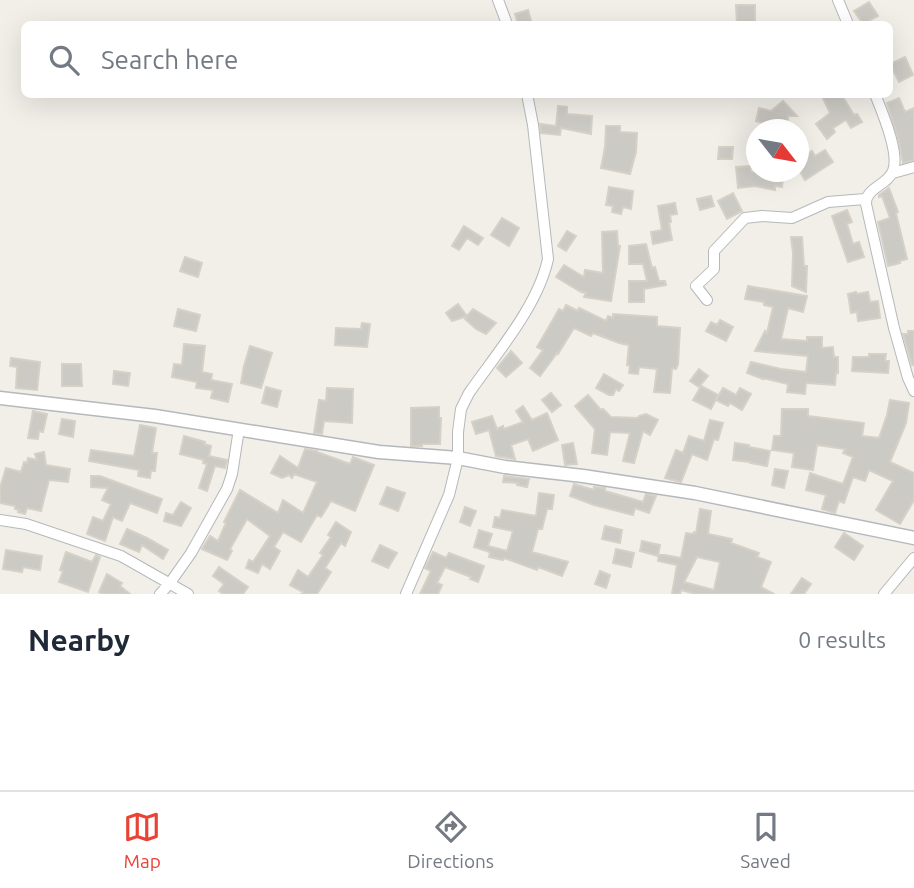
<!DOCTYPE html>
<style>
body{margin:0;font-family:Ubuntu,sans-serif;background:#f2f2f3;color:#1f2937}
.compass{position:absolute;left:746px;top:119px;width:63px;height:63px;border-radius:50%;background:#fff;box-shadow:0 7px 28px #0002;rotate:121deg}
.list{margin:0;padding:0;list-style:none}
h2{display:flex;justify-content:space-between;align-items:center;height:91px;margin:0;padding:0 28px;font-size:30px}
h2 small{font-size:23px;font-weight:400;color:#747a83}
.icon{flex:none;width:38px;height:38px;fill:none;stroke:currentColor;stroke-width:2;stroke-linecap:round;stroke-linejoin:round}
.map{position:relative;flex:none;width:914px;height:594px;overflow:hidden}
.search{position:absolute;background:#fff;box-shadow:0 7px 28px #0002;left:21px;right:21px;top:21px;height:77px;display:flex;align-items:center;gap:18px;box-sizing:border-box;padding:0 24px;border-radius:10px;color:#747a83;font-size:26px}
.sheet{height:196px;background:#fff}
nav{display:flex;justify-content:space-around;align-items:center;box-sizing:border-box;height:98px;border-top:2px solid #e0e1e3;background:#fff;font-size:19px;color:#747a83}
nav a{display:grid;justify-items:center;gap:4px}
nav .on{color:#ea4335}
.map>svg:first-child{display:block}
.building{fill:#cccac5;stroke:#d6d1c6;stroke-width:2;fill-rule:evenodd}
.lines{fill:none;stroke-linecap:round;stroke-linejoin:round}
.minor-casing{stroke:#b5b8bc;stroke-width:12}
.tertiary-casing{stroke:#b5b8bc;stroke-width:15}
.minor{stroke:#fff;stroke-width:10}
.tertiary{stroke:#fff;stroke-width:12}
</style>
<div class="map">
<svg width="914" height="594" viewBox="0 0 914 594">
<rect width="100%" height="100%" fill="#f1efe8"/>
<path class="building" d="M869,2L878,16L863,24L854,11Z
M736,5H755V24H737Z
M528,10L532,24H518L515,14Z
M905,57L913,75L899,82L890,64Z
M821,94H841L854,115L857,114L862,122L851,128L846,120L833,128L835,132L827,139L816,124L830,113Z
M899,98L905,112L914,108V160L903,163L899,142L887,103Z
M783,101L797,116H788V122L780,130L775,126L756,121L759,108L771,111Z
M558,106L567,107V114L592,116L591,134L561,128L560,135L541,133L540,124L556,126Z
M606,126H620V132L637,133L636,152L630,174L601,168L605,147Z
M719,147H733L732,159H718Z
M825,150L833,162L805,180L799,170V160L812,151L815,156Z
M750,166L751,172L783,178L782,187L775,186V190L755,186L738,188L736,167Z
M609,187L633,191L631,209L623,207L621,214L612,212L613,206L606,205Z
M889,188L898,212L896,213L907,259L899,261L900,263L888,266L878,222L890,218L882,196L879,197V195Z
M733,193L742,211L727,219L718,201Z
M711,196L714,206L700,210L697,199Z
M675,203L677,214L670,215L671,222L669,223L672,240L653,244L651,232L662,230L658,206Z
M847,210L852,222L847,224L853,244L859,242L864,257L848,262L832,216Z
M502,218L519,228L509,246L491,235Z
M464,226L483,238L478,245L467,238L459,250L452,246Z
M567,231L576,236L566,251L558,246Z
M617,231L618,246H620L611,301L584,297L586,293L581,292L556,277L564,265L584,277L585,270L603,273L602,232Z
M791,237H802L804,266H807L806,292L792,286L793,253Z
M646,244L652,268L655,267L659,281H665L666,285L644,289V302H629V281H647L643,264H629V246Z
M185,257L202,263L198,277L180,271Z
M748,286L807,296L803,312L788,308L781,339L807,341V337H822V348L833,347L834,357H838V373H836L835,385L806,383L805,394L787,392L788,384L763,378V379L747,373L751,362L781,369L806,372L808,356L755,351L765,331L767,333L773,307L764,305V302L745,299Z
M856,292L857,294L868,292L870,302L878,301L880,318L858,321L857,312L851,313L848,294Z
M458,304L467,316L473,309L496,323L486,334L476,329L465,319L467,316L452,321L446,313Z
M566,305L578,311L579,308L606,321L608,316L613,318V314L657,317V326L680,328L678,364L676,369L672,368L670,393L654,392L657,369L639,367L638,374L629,373L630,366L627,365L629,345L619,343L593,333L591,336L574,328L558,354L557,353L540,376L530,368L543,350L537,347L551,323L559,309L563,311Z
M178,309L200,315L196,331L174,326Z
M720,320L733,327L726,341L706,331L711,322L717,325Z
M362,323L370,324L367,347L335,345L336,328L361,329Z
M908,331H914V365H912L903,334H908Z
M184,344L205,346L202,372L212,374L211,380L232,384L228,402L211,398L213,390L196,388L197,382L172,377L174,364L182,365Z
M250,346L272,353L261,388L241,383L244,366Z
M511,351L522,363L506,377L497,368Z
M869,354H886L885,361H889L888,373L852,371L853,357H869Z
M11,358L40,362L37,390L16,388L17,367L10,366Z
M62,364H81L82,386H62Z
M699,369L708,376L699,387L690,381Z
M114,371L130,373L128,386L113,384Z
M604,374L623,385L619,391L616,389L613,395H609L596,388Z
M701,386L718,395L711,409L693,400Z
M266,387L281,391L277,407L262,403Z
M327,388L353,389L352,423L324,421L322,434L314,433L319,400L326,401Z
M723,388L736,395L740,388L751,394L742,410L730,403L728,406L716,400Z
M551,393L561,405L552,412L542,400Z
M588,395L601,410L603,409L611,417L638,418L639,416L646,414L658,420L650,435L643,431L634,463L623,461L630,433L610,432L607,455L592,453L595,429L575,406Z
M890,400L909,403L906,423L890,462L914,473V500L900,524L876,510L893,481L869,470L865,481L853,477L844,503L839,501L835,513L822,509L826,495L806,490L810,473L843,484L853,457L843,453L845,449L817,445L813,470L792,467L794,453L772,450L774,436H781L782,409H808V416L864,423L862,436L879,438L887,415Z
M523,406L532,420L547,413L558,440L533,451L528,439L511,445L515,459L496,456L489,430L476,434L472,422L492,416L497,429L503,426L504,429L523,422L516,411Z
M439,407V418H441L440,444H422V446H411V408Z
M33,411L47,414L43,432L39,431L38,439L28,438Z
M62,419L75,421L73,437L59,434Z
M710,420L723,423L718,440L714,439L707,460L692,454L681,482L665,478L676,450L683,453L689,436L704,441Z
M140,425L156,428L152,453H157L155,471H151L150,478L138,476L139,470L89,461L91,450L134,456Z
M184,436L205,442L204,444L211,446L209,456L227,460L225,468L215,466L207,491L199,488L207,464L203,463L204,460L180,454Z
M573,443L577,464L565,465L562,445Z
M735,443L749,445V447L770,451L767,466L750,463V462L733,460Z
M305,449L317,451V452L350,464L353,457L374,465L355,511L331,501L321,517L317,515L301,542L283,532L274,547L280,551L270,569L262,564L258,573L246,568L249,560L253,562L270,536L247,519L230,549L232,551L227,560L202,549L210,536L218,541L226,523L224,522L240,490L278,513L283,500L303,513L317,482L294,474L292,478L289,475L282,478L271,473L280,456L298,468Z
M44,452L46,465L70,469L68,482L49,480L41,511L27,508L25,514L18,512L19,510L15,509V506L0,503V488L6,468L21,472L24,462L27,463L28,458L37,460L35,454Z
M775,469L788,471L784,488L772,485Z
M91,476H100L162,499L157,513L130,503L122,521L113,517L105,541L87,534L93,517L103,521L111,504L102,500L108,488L91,487Z
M504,476L529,479L527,487L517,485L518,483L503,482Z
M574,484L594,490V487L605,488V491L643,502L646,494L656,496L649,513L635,508L633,515L594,505L570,496Z
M387,487L405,493L398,511L380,504Z
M539,493L554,495L552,509H547L542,529H538L532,552L568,562L562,576L538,567L537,570L504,558L503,560L489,557L490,553L487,551L474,547L479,530L492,534L488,546L507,551L513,531L493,527L495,517L500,518L502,510L536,516Z
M181,502L191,508L181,526L164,521L166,513L173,515Z
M465,507L476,511L470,526L460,522Z
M700,509L711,511L708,534L732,539L731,543L759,553L757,557L771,562L761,587L774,594H696L681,590L680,594H672L677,565L658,561L659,554L681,558L686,533L693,534L694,532L696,533ZM697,557L720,562L714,590L684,582Z
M336,522L351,532L345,546L341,543L325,568L331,572L317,594H301L303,592L290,585L298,570L308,577L323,555L320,553L331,537L328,535Z
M605,526L622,530L620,543L602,539Z
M127,529L147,538L168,550L163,559L142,545L139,552L120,544Z
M844,533L863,546L854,560L835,547Z
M642,541L660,545L658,556L640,551Z
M380,545L397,553L388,568L372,561Z
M616,549L634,553L631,567L613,563Z
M6,550L42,556L40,570L23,567L22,572L3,569Z
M66,552L92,562L96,555L100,557L88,592L59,582L63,571L60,570Z
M433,552L446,558L449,553L484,566L478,582L470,579L471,577L445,567L437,583L442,585L438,594H420L431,571L425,568Z
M219,567L248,587L243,594H223L219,591L224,584L213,576Z
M600,571L610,575L606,588L595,584Z
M107,574L122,583L120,586L130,594H103L99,592Z
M802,578L811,584L804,594H791Z"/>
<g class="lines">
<defs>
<path id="minor" d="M498,0L507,24
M838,0L848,24
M875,94C882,112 900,153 893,171C888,185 865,188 866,204L894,328L908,378L914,391
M893,173L914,167
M707,300L696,286L714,269V251L745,218L762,216L792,218L828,202L865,199
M0,520L26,524L121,556L188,594
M160,594L170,583L191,553L227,489L232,474L239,429
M406,594L449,495L458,458V432L461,409L469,393C496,354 538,306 548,259L533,125L527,94
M884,594L914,558"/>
<path id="tertiary" d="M0,398L155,416L379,452L458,458L505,467L583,476L695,493L914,538"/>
</defs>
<use href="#minor" class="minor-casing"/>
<use href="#tertiary" class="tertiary-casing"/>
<use href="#minor" class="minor"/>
<use href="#tertiary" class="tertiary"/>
</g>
</svg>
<svg class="compass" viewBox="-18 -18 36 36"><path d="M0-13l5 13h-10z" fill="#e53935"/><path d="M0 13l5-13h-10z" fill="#747a83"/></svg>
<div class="search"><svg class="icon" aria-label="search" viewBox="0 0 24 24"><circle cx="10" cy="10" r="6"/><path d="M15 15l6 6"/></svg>Search here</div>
</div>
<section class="sheet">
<h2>Nearby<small>0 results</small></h2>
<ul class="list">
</ul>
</section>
<nav>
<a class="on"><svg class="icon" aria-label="map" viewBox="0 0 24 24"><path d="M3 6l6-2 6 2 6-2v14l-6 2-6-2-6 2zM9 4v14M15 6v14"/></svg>Map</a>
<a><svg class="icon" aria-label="directions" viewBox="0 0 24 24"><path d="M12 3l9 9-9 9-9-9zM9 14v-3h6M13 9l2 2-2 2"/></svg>Directions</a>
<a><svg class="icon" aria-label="saved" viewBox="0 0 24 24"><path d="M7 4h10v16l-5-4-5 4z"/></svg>Saved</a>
</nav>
